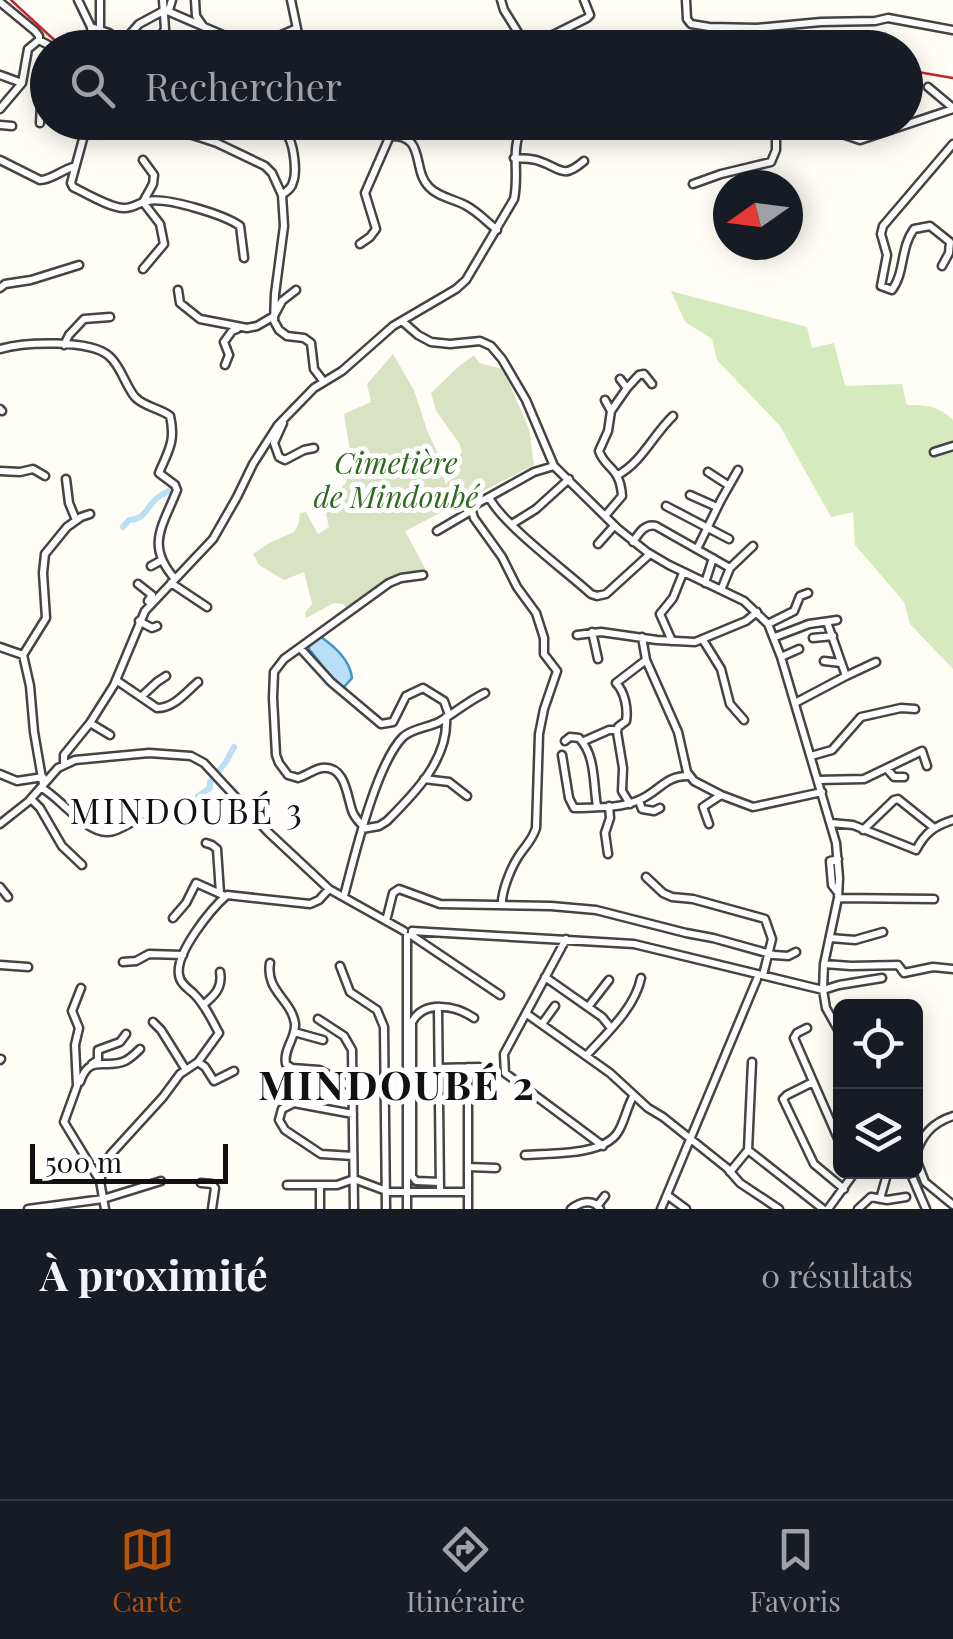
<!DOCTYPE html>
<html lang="fr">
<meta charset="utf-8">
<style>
body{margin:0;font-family:"Playfair Display",serif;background:#20242c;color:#f1f3f6}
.controls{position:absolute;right:30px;bottom:30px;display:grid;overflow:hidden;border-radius:15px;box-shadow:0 5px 25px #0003}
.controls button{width:90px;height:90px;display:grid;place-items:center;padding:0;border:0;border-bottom:2px solid #363941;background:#171b24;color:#f1f3f6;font:50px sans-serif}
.compass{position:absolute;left:713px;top:170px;width:90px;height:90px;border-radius:50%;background:#171b24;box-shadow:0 5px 25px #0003;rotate:256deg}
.scale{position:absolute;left:30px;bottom:25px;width:198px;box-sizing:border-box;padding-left:10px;border:5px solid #111;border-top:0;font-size:28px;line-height:35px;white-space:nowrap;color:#111;-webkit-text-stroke:8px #fff;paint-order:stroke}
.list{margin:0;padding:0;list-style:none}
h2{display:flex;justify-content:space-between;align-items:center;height:130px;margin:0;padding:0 40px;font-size:42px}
h2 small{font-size:32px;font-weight:400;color:#9ea1a6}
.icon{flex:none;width:55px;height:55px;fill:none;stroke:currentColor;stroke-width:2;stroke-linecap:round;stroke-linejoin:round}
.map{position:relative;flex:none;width:953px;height:1209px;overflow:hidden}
.search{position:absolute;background:#171b24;box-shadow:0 5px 25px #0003;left:30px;right:30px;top:30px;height:110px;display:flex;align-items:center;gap:25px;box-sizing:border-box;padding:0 35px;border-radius:55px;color:#9ea1a6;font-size:38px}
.sheet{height:290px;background:#171b24}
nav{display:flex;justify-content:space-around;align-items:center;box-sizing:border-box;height:140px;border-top:2px solid #363941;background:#171b24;font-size:28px;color:#9ea1a6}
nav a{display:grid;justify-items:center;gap:5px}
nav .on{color:#b45309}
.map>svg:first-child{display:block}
.green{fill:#d5ebbd}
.cemetery{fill:#d9e3c4}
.water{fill:#b9e0f7;stroke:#3f96cf;stroke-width:2.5}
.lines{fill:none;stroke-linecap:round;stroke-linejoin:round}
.river{stroke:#b9e0f7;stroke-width:6}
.minor-casing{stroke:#444;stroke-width:11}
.minor{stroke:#fff;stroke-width:6}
.rail{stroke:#c4262e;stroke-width:2.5}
.labels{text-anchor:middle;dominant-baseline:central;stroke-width:10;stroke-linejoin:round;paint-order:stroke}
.park-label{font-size:30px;font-style:italic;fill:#2f6b1f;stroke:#fff}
.quarter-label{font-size:35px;letter-spacing:2.5px;fill:#111;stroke:#fff}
.district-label{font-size:40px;font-weight:bold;letter-spacing:2.5px;fill:#111;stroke:#fff}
</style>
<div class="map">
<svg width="953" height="1209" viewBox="0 0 953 1209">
<rect width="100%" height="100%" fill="#fffdf5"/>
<path class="green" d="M671,291L807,327L812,348L834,343L845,386L902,384L907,405C926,405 939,406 953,420V669L910,624L904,602L855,545L853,512L831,517L780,426L717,360L712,339L685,322Z"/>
<path class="cemetery" d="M393,354L414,390L427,430L443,465L445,484L456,476L455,460L462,452L459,443L436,411L431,393L457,368L474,355L479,363L503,369L529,429L534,465L405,531L426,570L395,576L347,609L343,604L334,603L306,618L305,613L312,604L304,572L284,580L259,565L253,554L269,543L294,532L298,525L300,513L306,512L318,534L329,527L323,501L345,484L352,464L344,414L371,402L367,384Z"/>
<path class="water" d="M321,637C335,647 350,660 352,678L344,687L336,683L309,649V645Z"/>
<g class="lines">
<path class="river" d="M123,527L129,520C145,519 145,510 155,500C161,494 169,491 176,487
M198,796L210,788V782L226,762L234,747"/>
<defs>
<path id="minor" d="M78,0L91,27L92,48
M100,0V30
M195,0L196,16L203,26
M291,0L301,48
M501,0L504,10L527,47
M686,0L687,19L691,24L709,27L757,28L821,22L875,21L888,18L953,30
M0,2L35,31L39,36V40
M169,10L172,0
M91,27L109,33L127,48
M122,43L139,24L165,10L246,45L263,43L295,29
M526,45L547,38L587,18L590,15L584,0
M154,48L165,29L163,0
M0,75L22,83
M928,87L953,108
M0,109L22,83L28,49L39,40L54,48
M84,122L83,139L71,183L73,187C85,193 112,209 125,208C133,208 140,202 148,201C167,197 225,215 240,226L244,258
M153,122L217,143L265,166L272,173L282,195L284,226L275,294L274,321L279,330L287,336L304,338L311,343L314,369L324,382
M795,122L819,126L860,140L953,109
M40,123L43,69L48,61
M0,125L12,126
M389,136C427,134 411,169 429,187C438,197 454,199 465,205C477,211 487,222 497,230
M514,158C522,159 532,158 539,161C561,168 562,180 584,161
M0,160L40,180C51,180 62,170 73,167
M693,184L721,174L771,162L776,150V122
M282,195C287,191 292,188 293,182C297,172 294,148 289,138
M360,244L370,237L376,229L365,193L389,138L388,122
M942,266L949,253L950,242L930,226L914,229C900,248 905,273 892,290L881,286L887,255L881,234L883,226L953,144
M143,269L164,244L160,224L143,202L153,184L154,175L143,160
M0,288L5,284L31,280L79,265
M178,290L180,303L200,319L247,328L257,326L274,316L282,301L296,290
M402,321L418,335L431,342L450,344L480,341L491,346L502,359L526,400L554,466L617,528L647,552L669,565L744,601L768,624L781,657L836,843L839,878L838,898L824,964L823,990L826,1008L840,1033
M64,345L69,335L84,319L110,317
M0,349C24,342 90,339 109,356C121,366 125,385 135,397C144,407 160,408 170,416C176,442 168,451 159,473L175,485L177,490C163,526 145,545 175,579
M225,365L229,355L224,342L232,331L237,329
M620,379L627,388
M605,400L611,411
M0,409L2,411
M283,423L274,443L279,457L285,460L304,450L314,448
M934,452L953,446
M0,471L20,472L33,469L45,476
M708,472L728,485
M618,475C642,462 653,435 673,416
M66,479L69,503L76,520
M690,495L717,507
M489,497C501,523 567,572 591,594L597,596L606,594L650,554
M666,506L729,539
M605,516L622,496C620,466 605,469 599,451L608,431L611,411L627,388L639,375L644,374L652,384
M512,524L536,509L569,479
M437,531L471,511
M633,542C639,533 645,523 656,526L730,568
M598,544L614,526
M697,549L721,500L738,470
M151,566L162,560
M171,583L207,607
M705,583L713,558
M138,584L152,595L148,601
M721,590L730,568L753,546
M139,621L152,628L157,626
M768,624L794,611L800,596L808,593
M592,632L598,659
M577,635L601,632L657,640L695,642L746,621L757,612
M642,637L646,660L678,732L687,772L694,781L721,795L753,807L822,792
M775,637L809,624L837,620
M813,638L833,636
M703,640L721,669L730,704L744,720
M672,641L660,614L673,598L683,573
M0,647L23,655
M300,648L331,682L381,724L393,722L406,696L423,688L444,701L449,715
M781,657L799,649
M824,661L841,663
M846,676L876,662
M116,680L157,708C174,708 185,693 198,682
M142,696L157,682L166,676
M795,703L846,676L827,622
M90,723L110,735
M565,741L570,737L579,738C596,755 593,784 597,806
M584,741L609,730H617
M562,755L569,798L574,808C595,807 619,809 639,800C659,792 665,775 689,776
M811,756L832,750L861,717L901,708L915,709
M64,764V755L90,723L114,685L145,611L213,539L237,497L253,464L278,425L314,388L342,371L393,326L456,289L466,280L514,199C520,171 509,150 524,122
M887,769L894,777H904
M0,774L17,781L43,777
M424,779L449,782L467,796
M818,780L864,779L922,751L927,766
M43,784L34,732L30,686L23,655L46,618L43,573L45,554L67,527L81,517L90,514
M42,788C61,799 86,833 108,832C118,832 129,823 138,819
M31,799L40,808L62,846L82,865
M639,801L642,809L654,811L660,808
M630,804L622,791L623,768L617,732L618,727L626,721C628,709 625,692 616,683L646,660
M831,823L853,825L916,850C925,833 934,826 953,820
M0,824L29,801L58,768L75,760L149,753L191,756L204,763L268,832L329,889L404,931
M709,824L703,807L721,795
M363,826C360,823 355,817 353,813C347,800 347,765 322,768C314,769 306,776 298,778L288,775L279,763L276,755L273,698L274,672L284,659L389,583L401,578L423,575
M362,829L379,826L387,821C415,793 449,759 446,717
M863,830L894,800L898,799L933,827
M206,843L212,845L217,849L220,893
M608,854L605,833L610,818L609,806
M646,877L663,893L672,897L693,899L765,919L772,939L763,975
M0,887L8,897
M838,893L832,885L830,861L838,859
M344,896C354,858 376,764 403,737C413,728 427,728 439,722C455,713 468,701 485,693
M838,898L934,899
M502,905C501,892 511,868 518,857C525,846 532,841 536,828L539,734L544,709L557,671L544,654V638L536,613L517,587L502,557L474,518L471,507L534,472L554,466
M173,918L186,903L196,883L225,896
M386,921L393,893L399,889L440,904L551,906L596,910L686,933L713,938L774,955L788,956L796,952
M412,931L634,944L823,990L839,985L882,978
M411,935L500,995
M407,936V1209
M830,938L855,940L883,932
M566,939L504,1054L505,1073L603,1146
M123,962L136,961L149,954L183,955
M270,963C265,991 292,1000 295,1024C296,1038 283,1049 286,1064L292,1068L319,1070L352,1087
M824,964L851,966L898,965L904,973L933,967L953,969
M0,965L28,967
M340,966L350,992L377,1010L384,1027L386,1209
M545,977L602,1017L611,1028
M81,988L72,1011L79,1028L75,1045L77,1086L64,1122L100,1181L105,1209
M203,1005C214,996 223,988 220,972
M588,1007L609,980
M438,1008L440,1192
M527,1014L610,1073L648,1108L663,1117L727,1168L740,1183L779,1209
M318,1019L344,1036L352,1050L354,1209
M153,1022L161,1030L186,1070
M542,1024L555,1006
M807,1028L797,1033L794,1038L840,1143
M294,1032L323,1040
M586,1056C606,1034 635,1008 641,978
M0,1060L1,1059
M198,1062L205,1067L214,1081L234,1071
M92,1064L98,1060V1050L120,1042L126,1034
M468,1067V1209
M439,1068L479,1067
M80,1082C90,1053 105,1070 125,1061C129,1059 137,1052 140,1049
M813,1082L787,1095L783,1099L814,1164L844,1189
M353,1114L294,1103L282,1109L279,1120L285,1130L321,1154L353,1156
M748,1150L823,1209
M525,1155C551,1153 603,1156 618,1132C625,1121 627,1106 634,1095
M916,1155C921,1135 934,1122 953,1116
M916,1159L925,1182L953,1205
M468,1167L496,1168
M730,1172L748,1150L752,1062
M910,1172L926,1209
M100,1181L105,1163L111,1154L163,1097L180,1074L198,1062L219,1033C211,1019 205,1004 193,993C187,988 180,983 179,975C175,953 211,909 227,895L310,904L319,900L329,889
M440,1182L416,1181L412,1176V1022C424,1000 455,1005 474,1018
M201,1183L212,1184L215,1188L212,1209
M287,1185H337L354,1179L389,1192H468
M320,1185V1209
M667,1195L686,1209
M880,1199L886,1178
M598,1205L605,1196
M28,1209L103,1199L161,1181
M571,1209C580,1202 593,1198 600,1209
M661,1209L757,979
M828,1209L855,1172
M858,1209L871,1197L887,1200L906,1197"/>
</defs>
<use href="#minor" class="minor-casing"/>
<use href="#minor" class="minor"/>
<path class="rail" d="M11,0L63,48
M552,48L581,44L744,48
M906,70L953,78
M184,122C199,127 215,134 230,136C272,142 314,134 354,122"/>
</g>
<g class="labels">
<g class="park-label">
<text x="396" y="462">Cimetière<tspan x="396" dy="34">de Mindoubé</tspan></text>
</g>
<g class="quarter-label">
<text x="187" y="809">MINDOUBÉ 3</text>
</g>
<g class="district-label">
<text x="397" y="1083">MINDOUBÉ 2</text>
</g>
</g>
</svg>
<div class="controls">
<button><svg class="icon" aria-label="locate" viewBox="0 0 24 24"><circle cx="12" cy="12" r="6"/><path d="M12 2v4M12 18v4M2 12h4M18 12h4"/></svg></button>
<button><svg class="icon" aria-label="layers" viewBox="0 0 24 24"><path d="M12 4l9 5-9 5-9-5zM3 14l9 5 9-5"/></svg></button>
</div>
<svg class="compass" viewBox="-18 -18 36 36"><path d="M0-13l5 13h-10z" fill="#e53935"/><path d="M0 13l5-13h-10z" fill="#9ea1a6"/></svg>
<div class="scale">500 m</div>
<div class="search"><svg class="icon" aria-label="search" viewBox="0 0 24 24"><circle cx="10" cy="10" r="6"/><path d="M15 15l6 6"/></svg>Rechercher</div>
</div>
<section class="sheet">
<h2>À proximité<small>0 résultats</small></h2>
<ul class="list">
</ul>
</section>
<nav>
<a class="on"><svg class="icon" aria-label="map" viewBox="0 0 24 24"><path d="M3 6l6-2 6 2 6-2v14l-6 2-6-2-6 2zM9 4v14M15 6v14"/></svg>Carte</a>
<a><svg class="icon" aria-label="directions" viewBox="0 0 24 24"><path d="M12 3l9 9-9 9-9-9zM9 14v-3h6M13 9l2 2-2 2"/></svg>Itinéraire</a>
<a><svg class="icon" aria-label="saved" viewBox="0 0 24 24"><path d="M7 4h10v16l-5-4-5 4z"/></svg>Favoris</a>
</nav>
